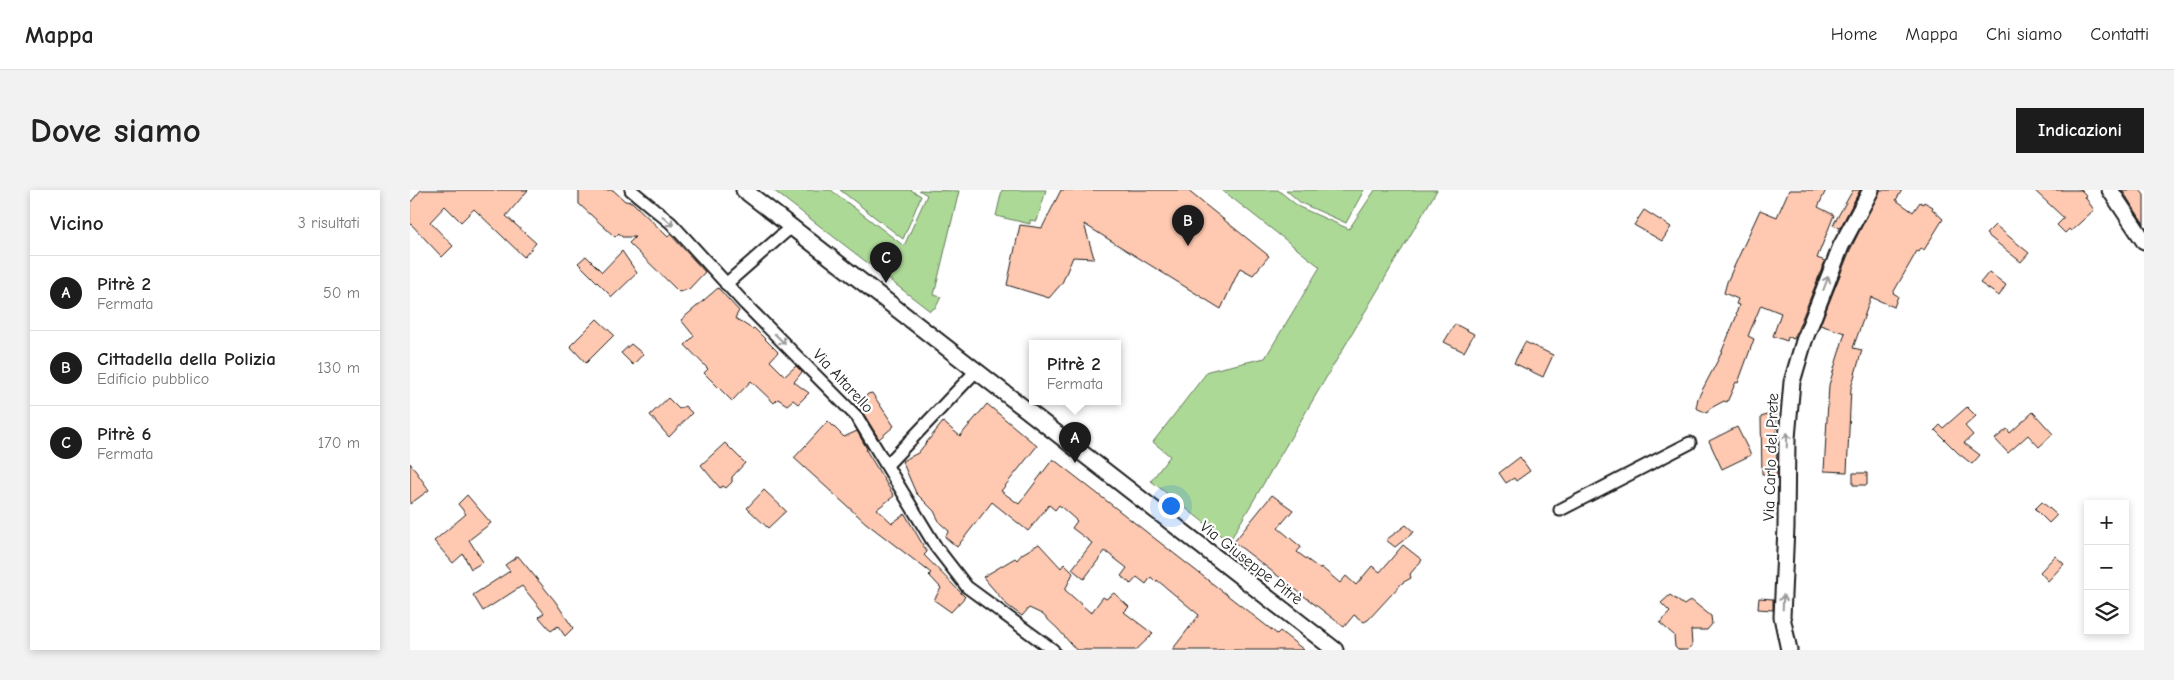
<!DOCTYPE html>
<html lang="it">
<meta charset="utf-8">
<style>
body{margin:0;font-family:"Comic Neue",sans-serif;background:#f2f2f2;color:#222}
.controls{position:absolute;right:15px;bottom:15px;display:grid;overflow:hidden;border-radius:0px;box-shadow:0 2px 8px #0003}
.controls button{width:45px;height:45px;display:grid;place-items:center;padding:0;border:0;border-bottom:1px solid #e0e0e0;background:#fff;color:#222;font:25px sans-serif}
.you{position:absolute;left:760px;top:315px;width:18px;height:18px;margin:-12px;border:4px solid #fff;border-radius:50%;background:#1a73e8;box-shadow:0 0 0 8px #1a73e833}
.badge{display:grid;place-items:center;width:32px;height:32px;border-radius:50%;background:#1c1c1c;color:#fff;font-size:16px;font-weight:700}
.pin{position:absolute;translate:-50% -41px;filter:drop-shadow(0 1px 2px #0008)}
.pin::after{content:'';position:absolute;top:26px;width:18px;height:15px;background:inherit;clip-path:polygon(0 0,100% 0,50% 100%)}
.popup{position:absolute;left:619px;top:150px;width:92px;height:65px;box-sizing:border-box;display:grid;place-content:center;border-radius:0px;background:#fff;filter:drop-shadow(0 1px 4px #0005);font-size:16px;white-space:nowrap;color:#767676}
.popup b{font-size:19px;color:#222}
.popup::after{content:'';position:absolute;left:50%;top:100%;margin-left:-10px;border:10px solid transparent;border-top-color:#fff}
.list{margin:0;padding:0;list-style:none}
h2{display:flex;justify-content:space-between;align-items:center;height:65px;margin:0;padding:0 20px;font-size:21px}
h2 small{font-size:16px;font-weight:400;color:#767676}
.list li{display:grid;grid-template-columns:32px 1fr auto;gap:15px;align-items:center;box-sizing:border-box;height:75px;padding:0 20px;border-top:1px solid #e0e0e0}
.list b{display:block;font-size:19px;white-space:nowrap}
.list p{margin:0;font-size:16px;white-space:nowrap;color:#767676}
.list em{font-size:16px;font-style:normal;color:#767676}
.icon{flex:none;width:28px;height:28px;fill:none;stroke:currentColor;stroke-width:2;stroke-linecap:round;stroke-linejoin:round}
.map{position:relative;flex:none;width:1734px;height:460px;overflow:hidden;border-radius:0px}
header{display:flex;align-items:center;gap:30px;box-sizing:border-box;height:70px;padding:0 25px;background:#fff;border-bottom:1px solid #e0e0e0}
header strong{font-size:24px}
nav{display:flex;gap:28px;margin-inline-start:auto;font-size:18px}
.intro{display:flex;align-items:center;justify-content:space-between;box-sizing:border-box;height:120px;padding:0 30px}
h1{margin:0;font-size:35px}
.button{padding:12px 22px;border-radius:0px;background:#1c1c1c;color:#fff;font-size:18px;font-weight:700}
main{display:flex;gap:30px;padding:0 30px}
aside{flex:1;background:#fff;border-radius:0px;box-shadow:0 2px 8px #0003}
.map>svg:first-child{display:block}
.green{fill:#add997;stroke:#647a5a}
.building{fill:#ffc9b1;stroke:#1c1c1c}
.lines{fill:none;stroke-linecap:round;stroke-linejoin:round}
.street-casing{stroke:#1c1c1c;stroke-width:15}
.secondary-casing{stroke:#1c1c1c;stroke-width:19}
.street{stroke:#fff;stroke-width:11}
.secondary{stroke:#fff;stroke-width:15}
.oneway{stroke:#999}
.labels{text-anchor:middle;dominant-baseline:central;stroke-width:4.5;stroke-linejoin:round;paint-order:stroke}
.street-label{font-size:16px;fill:#1c1c1c;stroke:#fff}
</style>
<header>
<strong>Mappa</strong>
<nav><a>Home</a><a>Mappa</a><a>Chi siamo</a><a>Contatti</a></nav>
</header>
<div class="intro"><h1>Dove siamo</h1><a class="button">Indicazioni</a></div>
<main>
<aside>
<h2>Vicino<small>3 risultati</small></h2>
<ul class="list">
<li><span class="badge">A</span><div><b>Pitrè 2</b><p>Fermata</p></div><em>50 m</em></li>
<li><span class="badge">B</span><div><b>Cittadella della Polizia</b><p>Edificio pubblico</p></div><em>130 m</em></li>
<li><span class="badge">C</span><div><b>Pitrè 6</b><p>Fermata</p></div><em>170 m</em></li>
</ul>
</aside>
<div class="map">
<svg width="1734" height="460" viewBox="0 0 1734 460">
<rect width="100%" height="100%" fill="#fff"/>
<filter id="ink" filterUnits="userSpaceOnUse"><feTurbulence type="fractalNoise" baseFrequency=".02" numOctaves="2"/><feDisplacementMap in="SourceGraphic" scale="10" xChannelSelector="R" yChannelSelector="G"/><feConvolveMatrix kernelMatrix="1 2 1 2 8 2 1 2 1" color-interpolation-filters="sRGB"/></filter>
<g filter="url(#ink)">
<path class="green" d="M363,0H421L494,56L517,5L509,0L549,1L524,105L531,107L526,117L520,121Z
M430,0H501L511,6L493,49Z
M592,0H636L627,31L620,30V34L586,26Z
M812,0H868L889,17L939,39L965,0H1027L819,352L741,291L760,266L743,252L798,181L855,168L910,77Z
M876,0H954L936,33L891,13Z"/>
<path class="building" d="M11,0H118L96,26L126,53L114,67L64,19L51,32L35,16L20,32L43,56L32,67L0,33V13Z
M169,0H203L215,11L222,12L258,47L260,44L295,82L279,99L269,102L219,53L225,47H212L209,43L205,47L169,14Z
M651,0H777L859,66L843,85L830,78L811,119L674,34L684,68L663,67L652,93L639,108L597,95L610,35L632,38Z
M1379,0H1416L1408,17L1424,25L1407,68L1415,71L1384,149L1378,147L1377,151L1363,146L1371,123L1351,115L1338,146L1344,149L1328,193L1326,192L1317,212L1314,211L1299,219L1297,223L1286,218L1288,208L1309,168L1327,125L1326,124L1329,115L1326,114L1328,109L1314,103L1317,92L1350,20L1367,27Z
M1443,0H1450L1430,38L1423,35Z
M1470,0H1492L1486,10L1503,22L1510,12L1513,14L1514,12L1523,17L1522,19L1533,29L1514,60L1511,58L1509,62L1507,61L1483,103L1488,106L1484,117L1461,107L1443,158L1452,160L1441,198L1437,282L1414,281L1419,195L1435,143L1410,135L1440,60Z
M1624,0H1671L1677,6L1675,7L1684,20L1661,41L1659,39L1655,43L1647,35L1654,28Z
M1712,0H1730L1734,5V34Z
M1234,20L1261,37L1252,51L1224,35Z
M1585,35L1619,63L1611,72L1576,44Z
M212,61L227,83L202,107L168,73L176,66L192,82Z
M1579,82L1596,95L1589,106L1570,93Z
M308,98L329,121L325,128L342,139L344,138L368,162L360,171L375,186L386,176L392,182L384,192L399,203L388,214L383,210L377,215L368,209L364,213L341,191L322,211L294,183L298,179L275,155L284,146L271,130Z
M187,129L204,145L176,173L160,156Z
M1045,134L1064,144L1054,162L1034,152Z
M1115,152L1143,165L1133,187L1104,173Z
M221,154L233,164L223,175L211,163Z
M462,203L484,236L469,249L453,223L446,215L458,204Z
M258,208L269,219L275,216L282,223L259,247L240,225Z
M577,214L627,256L591,301L609,314L643,269L867,444L870,441L894,460H762L789,425L747,390L746,392L741,387L736,394L727,387L721,394L711,386L717,378L695,361L674,389L662,379L682,353L662,338L667,331L649,315L645,320L639,315L618,341L582,312L547,357L535,347L539,341L530,333L524,321L506,303L492,271L508,263L533,232L550,246Z
M1557,217L1566,226L1555,236L1563,245L1554,253L1570,265L1562,274L1548,263L1525,240L1530,235L1533,238Z
M1366,222L1367,285L1352,284L1351,227Z
M1623,222L1643,244L1629,257L1618,245L1598,263L1585,249L1597,239L1600,243Z
M418,231L434,247L447,241L457,259L456,260L484,306L467,319L482,333L495,324L517,362L514,365L555,407L541,422L524,410L531,398L519,385L521,383L456,333L384,268Z
M1327,237L1341,265L1312,279L1299,251Z
M315,253L335,273L322,287V292L316,298L313,296L310,298L291,275Z
M1110,267L1120,281L1106,291L1104,288L1096,293L1089,283Z
M0,273L19,300L0,314Z
M1443,283H1457V295H1443Z
M354,300L376,321L358,338L337,318Z
M57,305L81,333L59,350L73,372L61,379L53,364L43,373L24,351L56,324L48,314Z
M862,305L883,320L868,338L891,357L887,362L910,379L911,377L930,393L936,386L946,395L962,376L970,382L993,355L1012,370L1000,384L1001,388L992,393L958,430L954,432L944,425L934,437L824,352Z
M1632,312L1647,325L1639,333L1625,319Z
M996,335L1004,342L985,357L976,350Z
M629,354L651,378L654,374L663,383L655,400L681,423L693,407L696,409L704,403L719,417L714,422L743,444L726,460H666L648,439L632,424L619,418L612,426L597,415L573,387L605,368L607,370L612,364Z
M108,366L145,411L163,438L155,446L148,436L141,441L129,427L134,423L112,396L73,421L63,405L100,381L95,375Z
M1645,366L1654,374L1638,391L1630,382Z
M1260,405L1274,415L1281,410L1301,426L1302,434L1297,440H1281L1282,456L1278,460H1268L1265,457L1264,445L1250,433L1260,422L1251,413Z
M1349,408L1363,409V420L1348,419Z"/>
<g class="lines">
<defs>
<path id="street" d="M221,0L261,33L335,114L447,227L526,357L557,397L643,460
M316,94L381,37
M477,275L566,181
M1150,320L1280,253"/>
<path id="secondary" d="M334,0L925,460
M1700,0L1734,51
M1379,460L1372,427L1376,337L1377,248L1382,192L1394,151L1431,56L1461,0"/>
</defs>
<use href="#street" class="street-casing"/>
<use href="#secondary" class="secondary-casing"/>
<use href="#street" class="street"/>
<use href="#secondary" class="secondary"/>
</g>
<defs><path id="oneway-shaft" d="M-6 0H5M1.5-3L5.5 0L1.5 3" fill="none" stroke-width="1.6" stroke-linecap="round" stroke-linejoin="round" transform="scale(1.25)"/></defs>
<g class="oneway">
<use href="#oneway-shaft" transform="translate(258 31) rotate(41)"/>
<use href="#oneway-shaft" transform="translate(1416 93) rotate(-69)"/>
<use href="#oneway-shaft" transform="translate(370 149) rotate(45)"/>
<use href="#oneway-shaft" transform="translate(1377 250) rotate(-88)"/>
<use href="#oneway-shaft" transform="translate(1373 412) rotate(-88)"/>
</g>
</g>
<g class="labels">
<g class="street-label">
<text transform="translate(433 191) rotate(47)">Via Altarello</text>
<text transform="translate(1361 267) rotate(-88)">Via Carlo del Prete</text>
<text transform="translate(841 373) rotate(38)">Via Giuseppe Pitrè</text>
</g>
</g>
</svg>
<div class="controls">
<button>+</button>
<button>−</button>
<button><svg class="icon" aria-label="layers" viewBox="0 0 24 24"><path d="M12 4l9 5-9 5-9-5zM3 14l9 5 9-5"/></svg></button>
</div>
<div class="you"></div>
<div class="pin badge" style="left:665px;top:273px">A</div>
<div class="popup"><b>Pitrè 2</b>Fermata</div>
<div class="pin badge" style="left:778px;top:56px">B</div>
<div class="pin badge" style="left:476px;top:93px">C</div>
</div>
</main>
